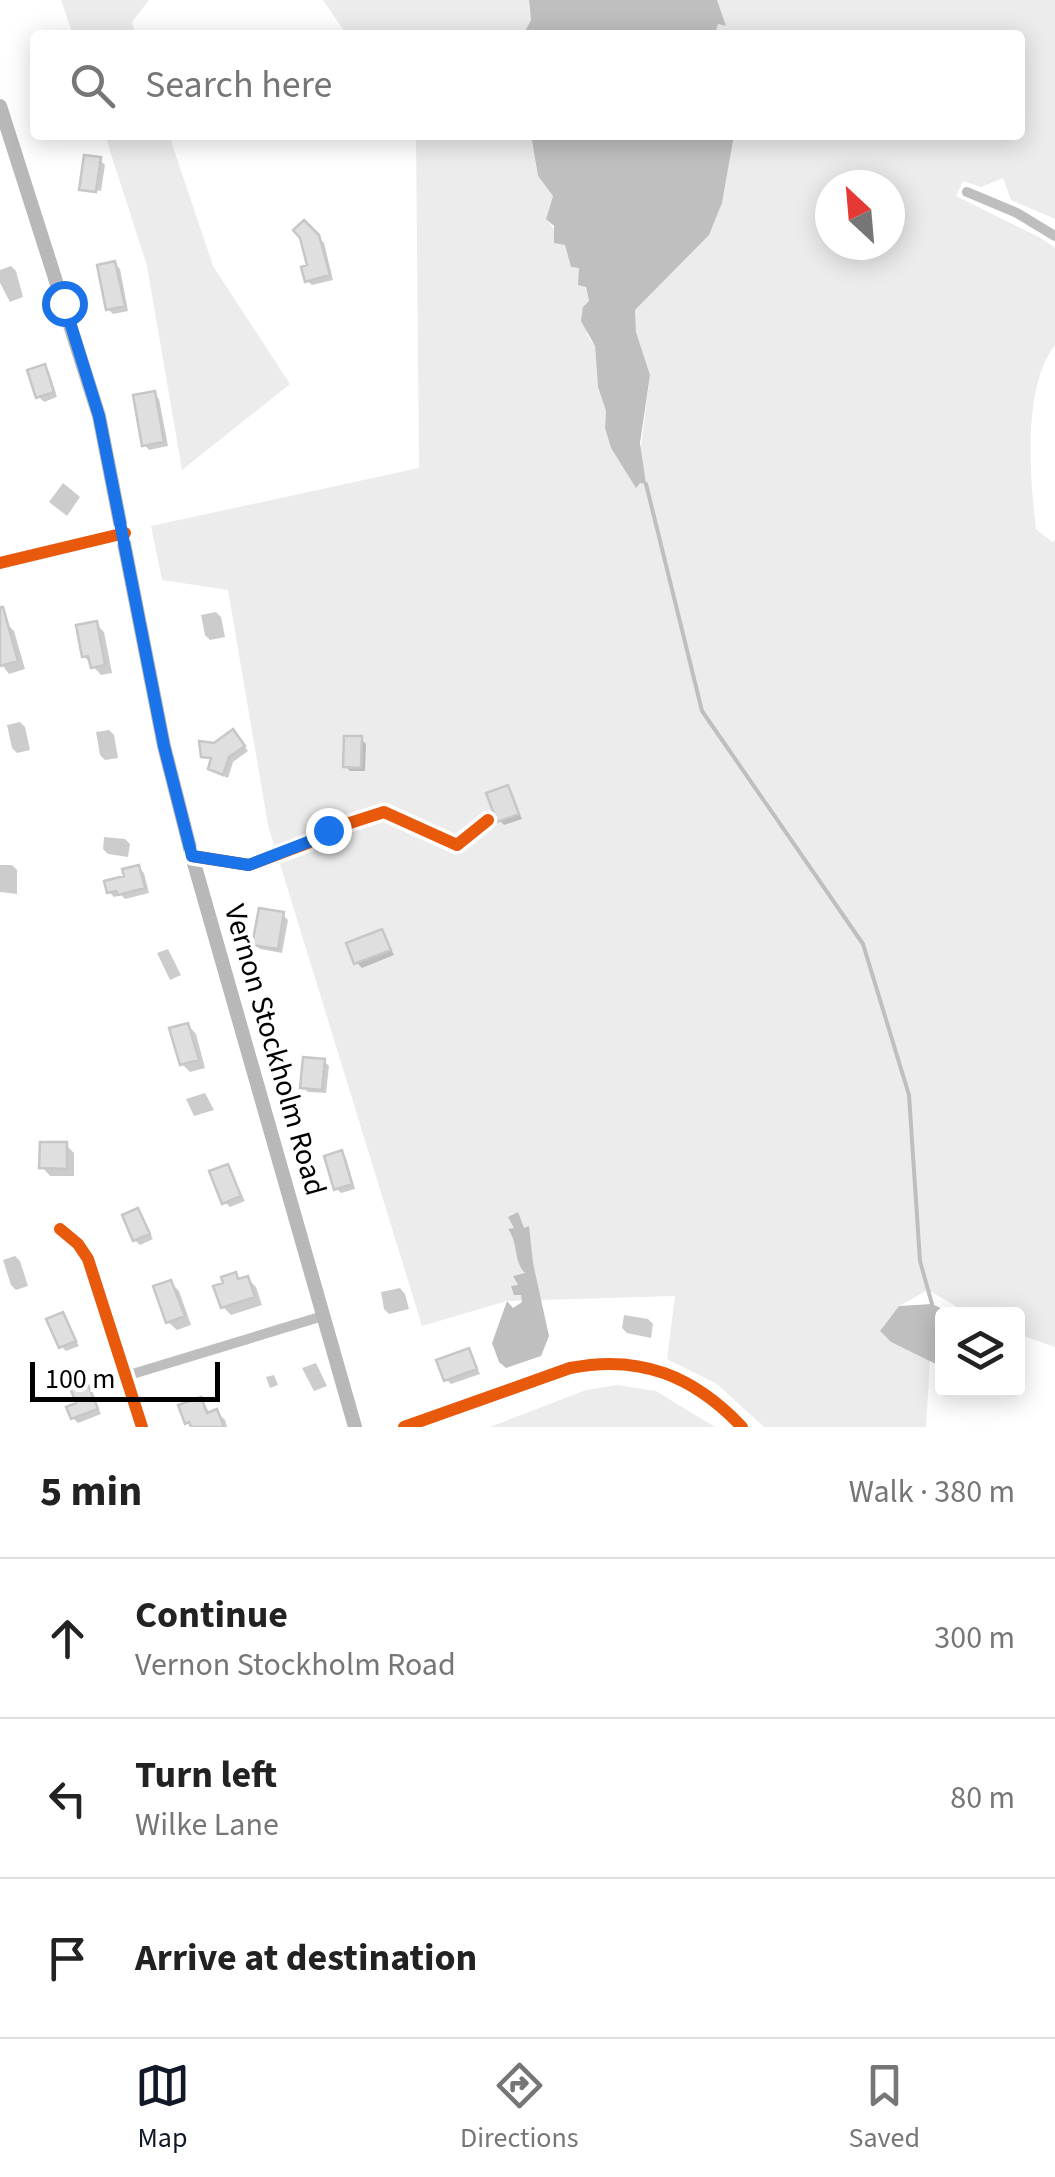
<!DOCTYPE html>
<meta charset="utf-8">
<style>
body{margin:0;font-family:"Source Sans 3",sans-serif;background:#f2f2f2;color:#222}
.controls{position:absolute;right:30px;bottom:30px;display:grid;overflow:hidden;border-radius:10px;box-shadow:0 5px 25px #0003}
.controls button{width:90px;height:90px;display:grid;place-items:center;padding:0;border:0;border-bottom:2px solid #e0e0e0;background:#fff;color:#222;font:50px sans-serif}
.compass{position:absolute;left:815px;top:170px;width:90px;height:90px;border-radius:50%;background:#fff;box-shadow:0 5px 25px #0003;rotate:334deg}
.scale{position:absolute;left:30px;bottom:25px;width:190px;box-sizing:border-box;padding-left:10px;border:5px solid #000;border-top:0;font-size:28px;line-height:35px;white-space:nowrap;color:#000;-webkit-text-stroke:8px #fff;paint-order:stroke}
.stop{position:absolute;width:30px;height:30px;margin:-22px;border:8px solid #1a73e8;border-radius:50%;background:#fff}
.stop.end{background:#1a73e8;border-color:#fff;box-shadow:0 2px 10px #0008}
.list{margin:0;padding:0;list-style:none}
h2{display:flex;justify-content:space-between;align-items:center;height:130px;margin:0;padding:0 40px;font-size:42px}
h2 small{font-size:32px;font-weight:400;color:#767676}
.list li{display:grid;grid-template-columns:65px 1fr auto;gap:30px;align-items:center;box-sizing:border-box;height:160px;padding:0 40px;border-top:2px solid #e0e0e0}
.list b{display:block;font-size:38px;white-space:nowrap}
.list p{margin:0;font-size:32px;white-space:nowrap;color:#767676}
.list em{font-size:32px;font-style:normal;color:#767676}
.icon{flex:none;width:55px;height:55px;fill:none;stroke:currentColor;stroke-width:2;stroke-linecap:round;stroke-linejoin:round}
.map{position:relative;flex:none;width:1055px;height:1427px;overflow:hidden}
.search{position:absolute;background:#fff;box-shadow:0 5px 25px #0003;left:30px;right:30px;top:30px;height:110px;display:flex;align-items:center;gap:25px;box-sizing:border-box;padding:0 35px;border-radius:10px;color:#767676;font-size:38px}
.sheet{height:610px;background:#fff}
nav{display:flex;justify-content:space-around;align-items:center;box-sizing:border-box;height:140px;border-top:2px solid #e0e0e0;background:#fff;font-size:28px;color:#767676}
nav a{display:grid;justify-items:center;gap:5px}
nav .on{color:#111827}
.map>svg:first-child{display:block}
.green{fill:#ececec;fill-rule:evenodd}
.water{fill:#bfbfbf}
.shadow{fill:#0003}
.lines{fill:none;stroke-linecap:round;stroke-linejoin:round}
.stream{stroke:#bfbfbf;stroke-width:4}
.building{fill:#dfdfdf;stroke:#c7c7c7;stroke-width:2.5}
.minor{stroke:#bebebe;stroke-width:10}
.tertiary{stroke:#bebebe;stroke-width:12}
.secondary{stroke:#b8b8b8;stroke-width:14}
.cycleway-casing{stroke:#fff;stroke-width:19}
.cycleway{stroke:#e8590c;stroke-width:12}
.route{stroke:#1a73e8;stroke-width:12}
.labels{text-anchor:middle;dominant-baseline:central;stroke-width:10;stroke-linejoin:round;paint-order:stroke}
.street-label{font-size:30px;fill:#000;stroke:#fff}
</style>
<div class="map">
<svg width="1055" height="1427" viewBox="0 0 1055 1427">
<rect width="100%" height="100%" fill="#fff"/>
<path class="green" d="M61,0H149L132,22L136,35H73Z
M323,0H529L531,20L523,35H347Z
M717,0H1055V219L1011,200L1003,178L981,187L963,181L956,196L1041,238L1055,248V345C1022,388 1030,477 1036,529L1052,542L1055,540V1347L1018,1334V1314H969L928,1290L899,1306L880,1331L891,1342L930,1360L926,1427H764L717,1384L667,1359L675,1296L507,1301L422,1326L268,825L228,590L162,580L151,526L419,468L416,135H531L538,176L553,196L546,218L565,245L571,267L580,268L589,301L587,335L595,346L598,387L606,411L605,428L611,448L636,487L650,375L636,332L635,310L709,234L722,203L734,135H1020V35H715L718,24L725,26ZM830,185H890V245H830Z
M105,135H169L213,266L290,384L182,470L147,266Z
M617,1385L656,1391L715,1427H490L586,1390Z"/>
<path class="water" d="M529,0H717L726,26L718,24L715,35H523L531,20Z
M531,135H734L722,203L709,235L635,310L636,332L650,375L640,443L646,484L640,483L636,488L611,448L605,428L606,411L598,387L595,346L581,321L583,307L589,301L586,287L578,285L579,268L571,267L565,245L554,243V226L546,219L553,196L538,176Z
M518,1212L524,1228L529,1226L533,1263L549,1336L541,1356L506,1368L499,1362L492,1343L507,1301L513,1308L522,1302L521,1295H514L511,1286L518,1285L513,1276L525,1273C513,1261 519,1244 508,1229L514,1228L508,1217Z
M932,1304L953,1314H942V1367L891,1342L880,1331L899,1306Z"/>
<path class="shadow" d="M100,160L105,165L101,191L84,188V191L82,189Z
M304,223L324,243L333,280L312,285L307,281L310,267Z
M115,264L120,269L128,311L113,314L108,309Z
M11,266L16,271L23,297L10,302L0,283V270Z
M44,367L49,372L57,397L44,402L39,397Z
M154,394L159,399L168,446L149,450L144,444Z
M63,483L80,497L67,516L49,502Z
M216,612L221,617L225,637L210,640L205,635L201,615Z
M6,623L14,631L25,669L9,674L0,662V625Z
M96,624L104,632L112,673L101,675L84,656Z
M20,722L25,727L30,750L17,753L12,748L7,725Z
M109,730L114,735L118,758L105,760L100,755L96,732Z
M238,737L248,751L233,762L228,778L216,773L211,768L212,761L203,756L215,746Z
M361,739L366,744L365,771H350L345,766Z
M508,787L522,819L504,825L499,820Z
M104,837L125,839L130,844L128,857L108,854L103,849Z
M0,865H12L17,870V894L0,892Z
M139,868L144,873L149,893L125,899L121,895L114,897L109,892Z
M283,915L288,920L282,953L260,949L255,944Z
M382,932L394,955L362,968L357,963Z
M168,949L181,975L170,980L157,953Z
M188,1025L196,1034L205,1068L190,1072L182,1064Z
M324,1061L329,1066L326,1093L308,1092L303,1087Z
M205,1093L214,1110L194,1116L186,1099Z
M66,1145L74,1153V1176H50L42,1167Z
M341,1153L346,1158L355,1189L341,1193L336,1188Z
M228,1167L245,1201L230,1207L225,1202Z
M138,1211L153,1239L140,1245L135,1240Z
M15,1256L20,1261L28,1286L16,1290L11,1285L3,1260Z
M235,1275L241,1281L248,1279L256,1287L262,1305L231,1315L223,1307Z
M171,1283L179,1291L191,1325L177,1330L168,1322Z
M400,1288L405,1294L409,1309L389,1314L384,1309L381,1292Z
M62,1315L79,1346L66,1351L61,1346Z
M624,1315L648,1319L653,1324L651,1338L627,1333L622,1328Z
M469,1351L480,1374L451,1384L446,1379Z
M316,1363L327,1386L314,1391L302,1368Z
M274,1375L278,1385L270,1388L266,1377Z
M87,1384L101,1414L78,1423L73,1418Z
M200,1400L211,1414L217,1412L225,1420L227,1427H192Z"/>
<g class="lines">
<path class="stream" d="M646,484L702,711L863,944L909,1095L920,1261L932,1304"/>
</g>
<path class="building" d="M84,155L101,157L96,192L79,190Z
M304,220L319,235L330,275L305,282L301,267L307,265L300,238L293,230Z
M115,261L125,306L106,310L97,265Z
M45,364L54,392L36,398L27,370Z
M155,391L164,442L142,446L133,395Z
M0,607H3L18,661L0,666Z
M97,621L105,665L91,668L88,656L82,657L76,625Z
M233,729L245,746L229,757L223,775L208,769L211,758L201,757L199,741L214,743Z
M344,736H362L361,768L343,767Z
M508,785L519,814L497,822L486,793Z
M139,865L145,888L118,895L116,891L107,893L104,881L124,876L122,869Z
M259,908L284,912L278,949L252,945Z
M382,929L391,950L354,964L346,943Z
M188,1023L199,1060L180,1065L169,1028Z
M303,1057L325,1059L322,1090L300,1088Z
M40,1142H67V1169L39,1168Z
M342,1150L352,1184L334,1190L324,1156Z
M228,1164L241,1196L222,1204L209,1171Z
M138,1208L150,1234L133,1241L122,1215Z
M236,1272L238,1279L248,1276L255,1297L221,1308L213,1286L223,1283L221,1277Z
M171,1280L185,1316L166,1323L153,1286Z
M63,1312L76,1341L59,1348L46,1319Z
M469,1348L477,1369L444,1381L436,1360Z
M87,1382L98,1409L71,1419L66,1407L76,1403L70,1388Z
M201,1397L207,1413L217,1409L224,1427H191L189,1422L185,1424L178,1405Z"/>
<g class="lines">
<path class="minor" d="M967,192L1017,213L1055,236
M0,563L125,533
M192,856L249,865L308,843L328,830L384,812L457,845L488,820
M60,1229L78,1244L88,1259L142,1427
M126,1376L323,1316"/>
<path class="tertiary" d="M404,1427L570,1368C640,1354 694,1376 742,1427"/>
<path class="secondary" d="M0,106L99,416L164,746L192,856L355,1427"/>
<defs>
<path id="cycleway" d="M0,563L125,533
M192,856L249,865L308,843L328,830L384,812L457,845L488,820
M60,1229L78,1244L88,1259L142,1427
M404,1427L570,1368C640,1354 694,1376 742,1427"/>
</defs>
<use href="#cycleway" class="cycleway-casing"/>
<use href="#cycleway" class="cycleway"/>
</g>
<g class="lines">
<path class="route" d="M64,303L99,416L164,746L192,856L249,865L308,842L328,830"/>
</g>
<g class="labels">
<g class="street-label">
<text transform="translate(275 1050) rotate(74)">Vernon Stockholm Road</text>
</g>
</g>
</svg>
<div class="controls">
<button><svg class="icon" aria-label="layers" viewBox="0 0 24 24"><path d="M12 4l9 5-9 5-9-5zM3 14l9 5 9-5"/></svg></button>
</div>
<svg class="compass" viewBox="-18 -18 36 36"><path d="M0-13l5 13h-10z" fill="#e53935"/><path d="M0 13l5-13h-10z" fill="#767676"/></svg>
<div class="scale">100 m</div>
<div class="stop" style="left:64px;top:303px"></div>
<div class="stop end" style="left:328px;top:830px"></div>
<div class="search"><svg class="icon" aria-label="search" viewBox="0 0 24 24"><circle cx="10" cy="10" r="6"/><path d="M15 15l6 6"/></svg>Search here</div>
</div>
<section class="sheet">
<h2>5 min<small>Walk · 380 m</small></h2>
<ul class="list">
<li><svg class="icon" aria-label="ahead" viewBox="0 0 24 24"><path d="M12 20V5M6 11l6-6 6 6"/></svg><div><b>Continue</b><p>Vernon Stockholm Road</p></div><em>300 m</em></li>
<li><svg class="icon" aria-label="left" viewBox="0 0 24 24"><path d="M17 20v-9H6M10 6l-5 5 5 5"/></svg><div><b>Turn left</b><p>Wilke Lane</p></div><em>80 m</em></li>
<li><svg class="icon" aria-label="arrive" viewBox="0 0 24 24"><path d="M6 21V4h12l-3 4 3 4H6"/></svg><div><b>Arrive at destination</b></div></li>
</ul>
</section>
<nav>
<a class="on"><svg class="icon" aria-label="map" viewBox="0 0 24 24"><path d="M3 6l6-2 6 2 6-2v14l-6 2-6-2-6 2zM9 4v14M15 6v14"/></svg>Map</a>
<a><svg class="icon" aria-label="directions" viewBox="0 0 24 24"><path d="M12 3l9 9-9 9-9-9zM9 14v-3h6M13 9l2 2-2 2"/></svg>Directions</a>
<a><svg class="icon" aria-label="saved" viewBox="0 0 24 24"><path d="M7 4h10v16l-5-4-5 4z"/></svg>Saved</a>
</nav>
